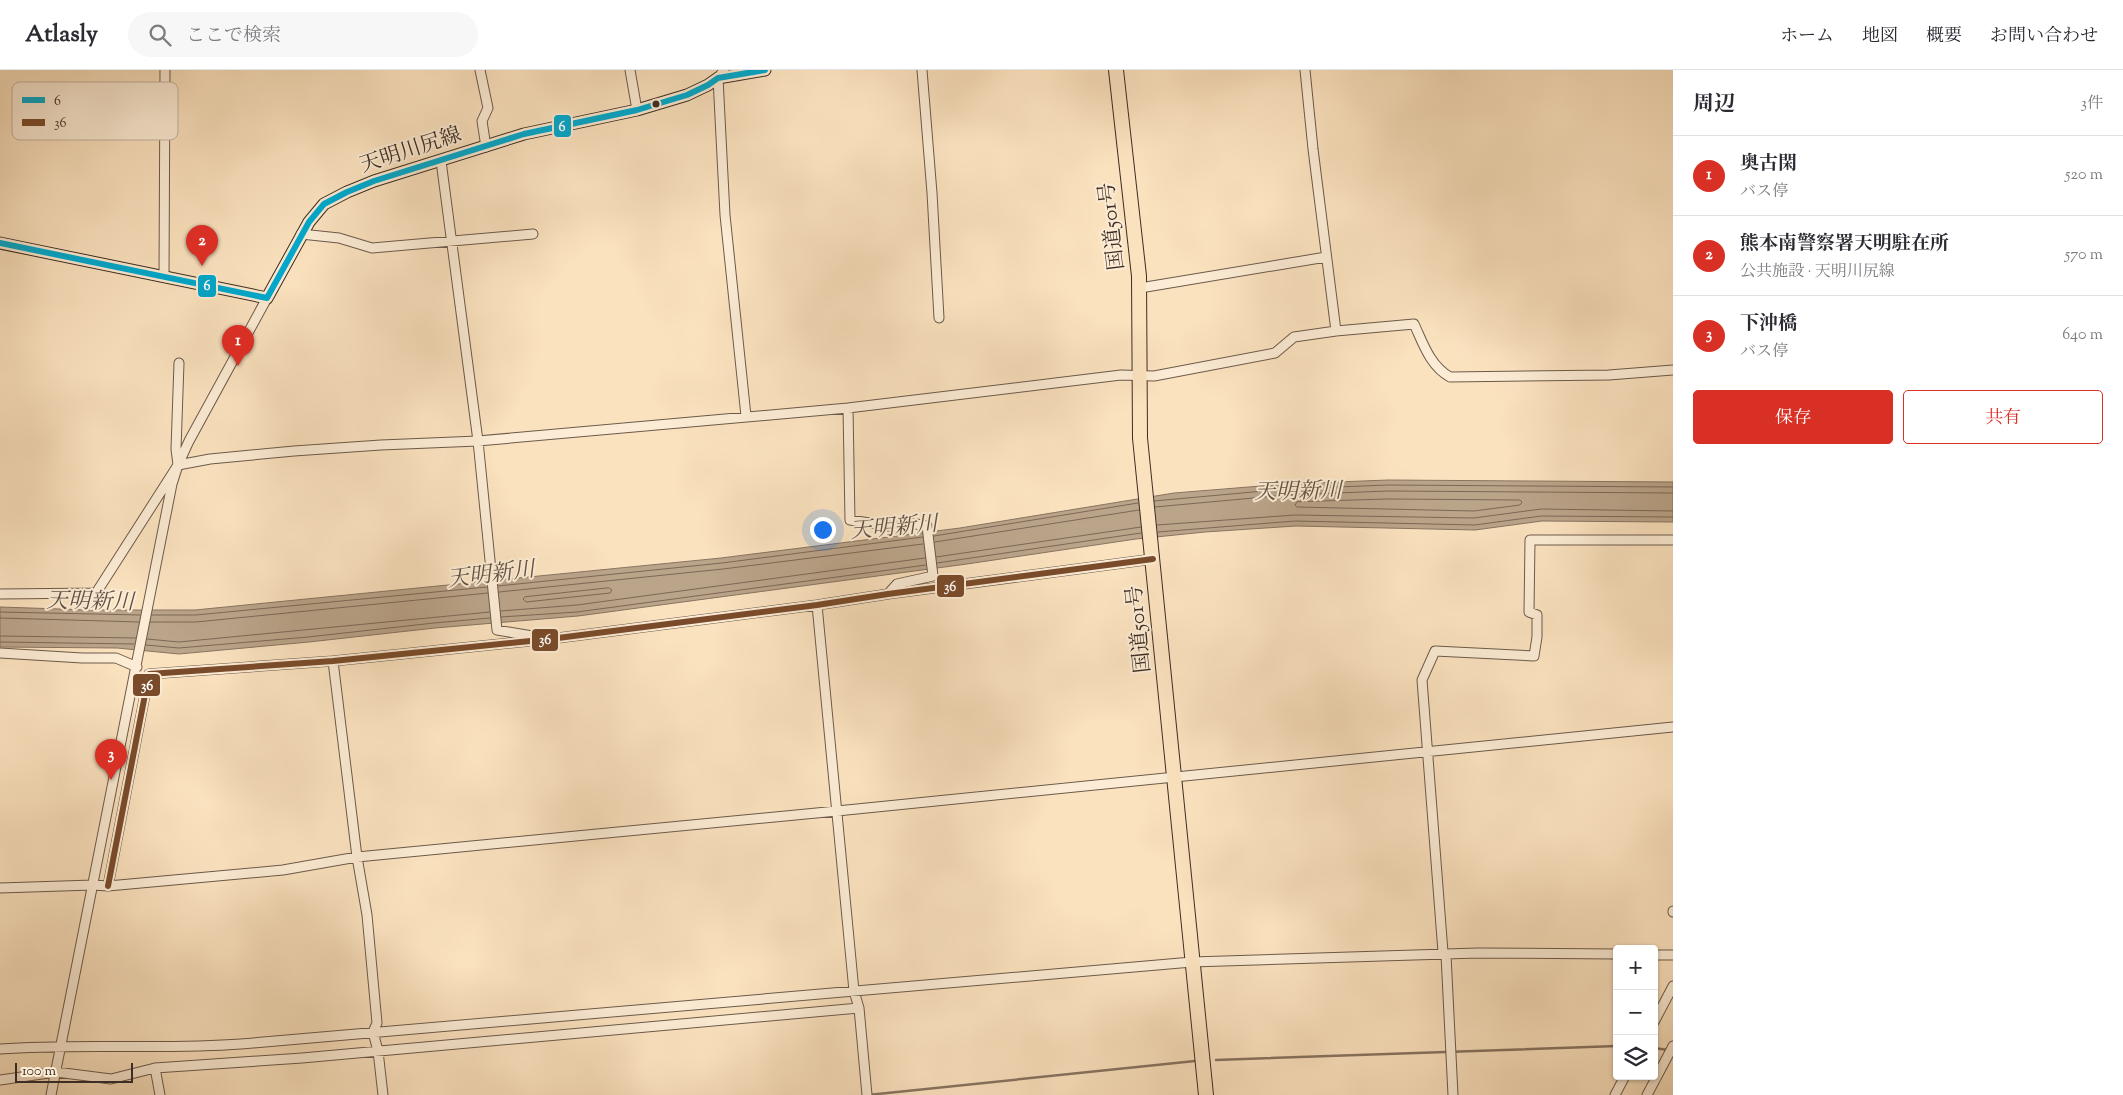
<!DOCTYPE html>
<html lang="ja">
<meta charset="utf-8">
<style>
body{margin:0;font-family:"Sorts Mill Goudy","Noto Serif JP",serif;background:#f7f7f7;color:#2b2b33}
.controls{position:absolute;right:15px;bottom:15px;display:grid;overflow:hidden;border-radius:5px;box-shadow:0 1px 4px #0004}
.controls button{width:45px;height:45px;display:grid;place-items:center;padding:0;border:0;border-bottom:1px solid #e1e1e2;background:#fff;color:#2b2b33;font:25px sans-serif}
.scale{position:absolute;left:15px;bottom:12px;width:118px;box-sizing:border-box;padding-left:5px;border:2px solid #3d2d24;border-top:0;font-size:14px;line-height:18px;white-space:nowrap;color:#3d2d24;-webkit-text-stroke:4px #fcecd5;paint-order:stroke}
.you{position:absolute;left:822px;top:459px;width:18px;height:18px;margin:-12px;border:4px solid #fff;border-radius:50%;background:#1a73e8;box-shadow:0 0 0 8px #1a73e833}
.badge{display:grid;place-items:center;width:32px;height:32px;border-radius:50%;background:#d93025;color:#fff;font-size:16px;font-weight:700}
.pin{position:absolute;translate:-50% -41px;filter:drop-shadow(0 1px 2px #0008)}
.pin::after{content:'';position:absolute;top:26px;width:18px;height:15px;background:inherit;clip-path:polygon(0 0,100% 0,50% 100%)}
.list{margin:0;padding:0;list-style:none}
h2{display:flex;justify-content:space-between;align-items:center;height:65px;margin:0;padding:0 20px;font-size:21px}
h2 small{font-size:16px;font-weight:400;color:#7c7c81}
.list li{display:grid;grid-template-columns:32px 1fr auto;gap:15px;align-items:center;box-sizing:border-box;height:80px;padding:0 20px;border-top:1px solid #e1e1e2}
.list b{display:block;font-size:19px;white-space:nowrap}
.list p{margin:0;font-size:16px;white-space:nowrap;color:#7c7c81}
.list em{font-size:16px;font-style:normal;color:#7c7c81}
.actions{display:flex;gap:10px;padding:15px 20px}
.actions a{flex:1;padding:11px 0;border:1px solid #d93025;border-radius:5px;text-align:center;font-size:18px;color:#d93025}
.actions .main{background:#d93025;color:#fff}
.icon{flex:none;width:28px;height:28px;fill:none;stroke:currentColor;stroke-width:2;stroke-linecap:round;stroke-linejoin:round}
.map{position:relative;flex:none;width:1673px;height:1025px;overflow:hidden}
header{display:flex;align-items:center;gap:30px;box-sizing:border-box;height:70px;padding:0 25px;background:#fff;border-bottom:1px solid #e1e1e2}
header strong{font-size:24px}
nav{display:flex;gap:28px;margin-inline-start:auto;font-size:18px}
.search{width:350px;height:45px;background:#f7f7f7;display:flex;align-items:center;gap:12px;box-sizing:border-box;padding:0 18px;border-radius:28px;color:#7c7c81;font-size:19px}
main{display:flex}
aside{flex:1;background:#fff}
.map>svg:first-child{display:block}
.water{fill:#baa48a;stroke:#887461}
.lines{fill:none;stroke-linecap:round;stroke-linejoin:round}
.shore{stroke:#7c6857;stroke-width:1}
.stream{stroke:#887461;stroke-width:2.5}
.minor-casing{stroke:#6c5a4b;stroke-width:11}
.major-casing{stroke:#3d2d24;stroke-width:13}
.highway-casing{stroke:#3d2d24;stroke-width:16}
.minor{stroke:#fcecd5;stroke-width:9}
.major{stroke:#fbe2bf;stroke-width:11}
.highway{stroke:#fbe2bf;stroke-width:14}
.bus-1-casing{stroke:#fcecd5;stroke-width:10}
.bus-2-casing{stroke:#fcecd5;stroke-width:10}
.bus-1{stroke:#00a9ce;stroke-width:6}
.bus-2{stroke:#7a4b2a;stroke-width:6}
.bus-dot{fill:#3d2d24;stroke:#fcecd5;stroke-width:2}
.labels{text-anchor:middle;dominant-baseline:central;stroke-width:4;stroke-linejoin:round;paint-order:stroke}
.street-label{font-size:21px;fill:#3d2d24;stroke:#fcecd5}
.water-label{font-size:22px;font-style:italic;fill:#625143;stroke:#fcecd5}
.key{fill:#fcecd5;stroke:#c3b3a0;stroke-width:1}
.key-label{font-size:14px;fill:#3d2d24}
.line-badge{stroke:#fcecd5;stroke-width:2}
.badge-label{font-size:14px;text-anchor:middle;font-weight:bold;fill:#fff}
</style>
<header>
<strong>Atlasly</strong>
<div class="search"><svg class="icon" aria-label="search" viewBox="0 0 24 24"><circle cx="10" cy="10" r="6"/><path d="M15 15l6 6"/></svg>ここで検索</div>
<nav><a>ホーム</a><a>地図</a><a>概要</a><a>お問い合わせ</a></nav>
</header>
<main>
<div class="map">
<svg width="1673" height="1025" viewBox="0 0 1673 1025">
<rect width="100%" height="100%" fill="#fbe2bf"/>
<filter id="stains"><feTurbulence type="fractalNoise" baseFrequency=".004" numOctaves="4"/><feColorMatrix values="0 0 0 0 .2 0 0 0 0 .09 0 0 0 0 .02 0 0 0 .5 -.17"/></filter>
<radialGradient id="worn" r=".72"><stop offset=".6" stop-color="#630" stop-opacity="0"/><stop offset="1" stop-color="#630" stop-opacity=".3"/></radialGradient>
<path class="water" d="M1388,410L1673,412V452L1542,451L1475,460L1296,456L1205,462L1136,469L967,494L578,546L435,558L309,572L179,584L117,578L0,577V537L90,540H195L721,488L960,458L1174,423L1286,414Z"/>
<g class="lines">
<path class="shore" d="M1388,429L1520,430L1522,432L1520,435L1474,441L1297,437L1295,435L1297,432Z
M1154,431L1286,419L1388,415L1673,417
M1155,437L1286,425L1388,421L1673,423
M1157,455L1295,445L1474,448L1541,439L1673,441
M1158,462L1295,451L1475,455L1541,446L1673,447
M934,466L1138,433
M935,472L1139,440
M936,487L1141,457
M937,493L1141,463
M498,516L722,493L923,467
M609,518L612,520L610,523L526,532L523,529L525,527Z
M499,522L723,499L923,474
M501,541L577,535L925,488
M0,542L140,545
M152,545H196L487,517
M501,547L577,542L926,495
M0,548L139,552
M150,552H196L488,523
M0,566L136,568
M147,569L179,572L490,542
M0,572L134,574
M146,575L179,578L308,567L434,553L490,548"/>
<path class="stream" d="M1654,978L1668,980
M1216,990L1617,976
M868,1025L1195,991"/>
<defs>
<path id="minor" d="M480,0L488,38L482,51L486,77
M630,0L637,40
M724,0L718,8L725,145L746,346
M922,0L932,123L939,248
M1305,0L1313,79L1336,261
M441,91L478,371L497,560L538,567
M301,164L339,168L372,178L533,164
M164,206L165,0
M1140,218L1326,187
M848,338L850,450L896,457L910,453L927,456L933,506L897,514L888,524
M178,395L210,389L294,381L381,375L478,371L848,338L1121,305L1154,306L1275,283L1294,267L1336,261L1414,254C1423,273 1430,296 1450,307L1609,305L1673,300
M0,524L96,523L98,520L178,395L176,379L179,293
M817,535L854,921L859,938L867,1025
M0,583L82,588H116L137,597
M333,591L357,787L367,845L377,953L373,962L378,981L383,1025
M108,816L149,604L333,591L550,569L817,535L888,524L1153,489
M0,818L93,815L108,816L283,800L357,787L837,741L1673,657
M1673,841V842
M1654,885H1673
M1654,952L1673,916
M0,979C80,973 161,980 241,974L1192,892L1478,883L1617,884
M155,998L160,1025
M0,1010L56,1002L111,1009L155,998L302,988L859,938
M51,1025L172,414L178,395L189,371L267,228
M1453,1025L1446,885L1443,882L1422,610L1435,581L1534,586L1537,567V545L1529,542L1530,470H1673
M1615,1025L1625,1006
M1647,1025L1673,976"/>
<path id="major" d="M0,173L267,228L309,152L324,134L347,122L374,111L524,64L637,40L687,25L708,15L718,8L765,0"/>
<path id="highway" d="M1116,0L1139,206L1140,368L1206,1025"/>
</defs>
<use href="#minor" class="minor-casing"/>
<use href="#major" class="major-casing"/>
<use href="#highway" class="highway-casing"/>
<use href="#minor" class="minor"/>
<use href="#major" class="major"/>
<use href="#highway" class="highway"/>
<defs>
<path id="bus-1" d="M0,173L267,228L309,152L324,134L347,122L374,111L524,64L637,40L687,25L708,15L718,8L765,0"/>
<path id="bus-2" d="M108,816L149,604L333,591L550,569L817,535L888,524L1153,489"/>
</defs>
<use href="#bus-1" class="bus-1-casing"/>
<use href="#bus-2" class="bus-2-casing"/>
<use href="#bus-1" class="bus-1"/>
<use href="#bus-2" class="bus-2"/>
</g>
<circle class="bus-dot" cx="656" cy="34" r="4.5"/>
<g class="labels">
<g class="street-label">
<text transform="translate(411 81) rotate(-18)">天明川尻線</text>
<text transform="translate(1113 156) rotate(-97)">国道501号</text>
<text transform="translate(1140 559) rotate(-96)">国道501号</text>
</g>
<g class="water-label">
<text transform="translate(1298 423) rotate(-1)">天明新川</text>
<text transform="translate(894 459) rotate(-5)">天明新川</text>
<text transform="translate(491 506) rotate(-7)">天明新川</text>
<text transform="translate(90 533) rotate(1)">天明新川</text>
</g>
</g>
<rect x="12" y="12" width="166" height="58" rx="8" class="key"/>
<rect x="22" y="27" width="23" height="6" fill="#00a9ce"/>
<rect x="22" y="49" width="23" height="7" fill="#7a4b2a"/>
<g class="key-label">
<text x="54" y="35">6</text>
<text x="54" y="57">36</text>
</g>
<g class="line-badge">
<rect x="553" y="44" width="19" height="24" rx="5" fill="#00a9ce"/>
<rect x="197" y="204" width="20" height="24" rx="5" fill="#00a9ce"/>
<rect x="936" y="504" width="29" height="24" rx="5" fill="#7a4b2a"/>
<rect x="531" y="558" width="28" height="24" rx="5" fill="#7a4b2a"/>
<rect x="132" y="603" width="29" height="24" rx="5" fill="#7a4b2a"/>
</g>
<g class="badge-label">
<text x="562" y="61">6</text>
<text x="207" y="220">6</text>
<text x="950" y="521">36</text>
<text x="545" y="574">36</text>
<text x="147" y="620">36</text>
</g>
<rect width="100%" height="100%" filter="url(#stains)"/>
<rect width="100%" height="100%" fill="url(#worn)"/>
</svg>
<div class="controls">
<button>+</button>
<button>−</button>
<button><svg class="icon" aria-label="layers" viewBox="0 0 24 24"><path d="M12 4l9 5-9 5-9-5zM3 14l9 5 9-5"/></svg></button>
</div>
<div class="scale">100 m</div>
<div class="you"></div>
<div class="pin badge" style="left:238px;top:296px">1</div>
<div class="pin badge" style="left:202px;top:196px">2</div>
<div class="pin badge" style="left:111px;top:710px">3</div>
</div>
<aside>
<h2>周辺<small>3件</small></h2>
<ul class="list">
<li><span class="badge">1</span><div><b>奥古閑</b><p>バス停</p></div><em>520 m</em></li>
<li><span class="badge">2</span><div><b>熊本南警察署天明駐在所</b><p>公共施設 · 天明川尻線</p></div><em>570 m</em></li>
<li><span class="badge">3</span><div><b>下沖橋</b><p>バス停</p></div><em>640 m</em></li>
</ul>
<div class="actions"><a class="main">保存</a><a>共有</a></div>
</aside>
</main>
